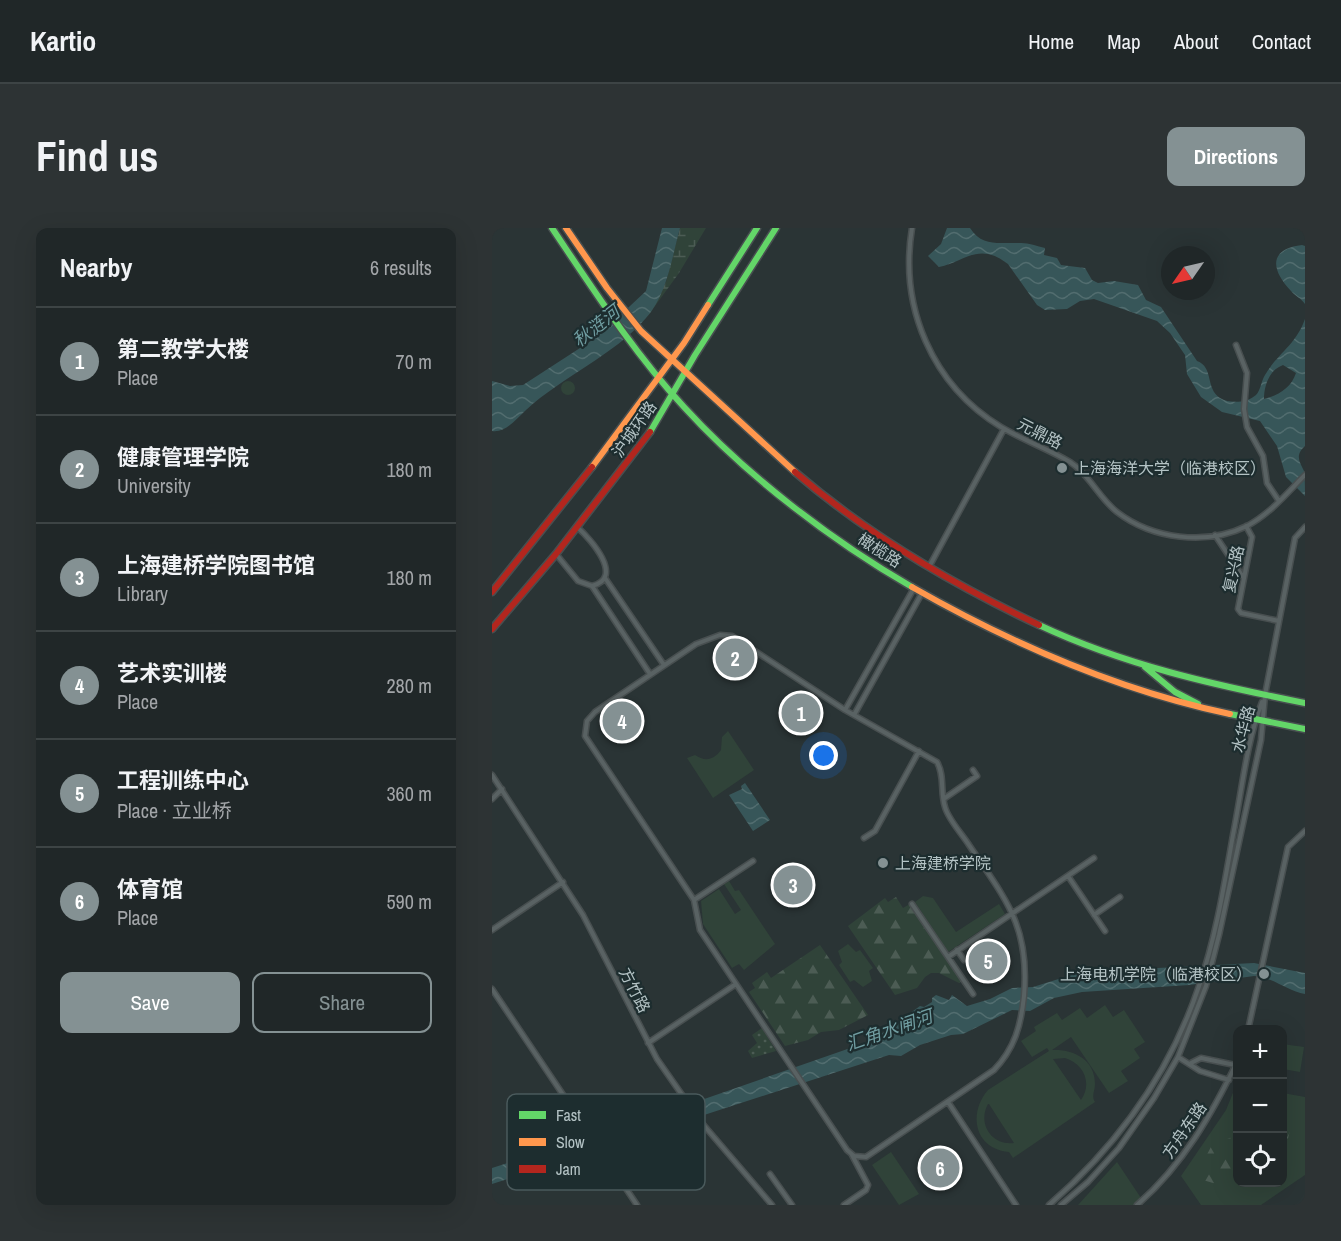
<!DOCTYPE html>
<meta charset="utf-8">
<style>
body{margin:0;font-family:"Archivo Narrow","Noto Sans SC",sans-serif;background:#2d3334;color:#f1f3f6}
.controls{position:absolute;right:18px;bottom:18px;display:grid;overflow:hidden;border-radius:12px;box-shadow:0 6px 24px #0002}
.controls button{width:54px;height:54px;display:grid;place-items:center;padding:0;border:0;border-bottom:2px solid #3d4445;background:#202728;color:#f1f3f6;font:30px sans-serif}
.compass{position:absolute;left:669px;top:18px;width:54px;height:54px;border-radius:50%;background:#202728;box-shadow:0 6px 24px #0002;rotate:236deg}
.you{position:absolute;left:332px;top:528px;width:21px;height:21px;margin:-15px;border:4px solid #fff;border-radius:50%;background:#1a73e8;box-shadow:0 0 0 9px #1a73e833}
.badge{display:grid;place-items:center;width:39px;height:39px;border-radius:50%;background:#849193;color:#fff;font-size:20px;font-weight:700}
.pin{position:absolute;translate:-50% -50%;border:3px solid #fff;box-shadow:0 2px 6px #0006}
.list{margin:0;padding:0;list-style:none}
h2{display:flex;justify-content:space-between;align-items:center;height:78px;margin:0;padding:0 24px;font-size:26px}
h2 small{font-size:20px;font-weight:400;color:#a2a5a8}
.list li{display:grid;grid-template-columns:39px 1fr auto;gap:18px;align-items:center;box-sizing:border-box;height:108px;padding:0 24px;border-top:2px solid #3d4445}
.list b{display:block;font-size:22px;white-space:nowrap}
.list p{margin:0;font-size:20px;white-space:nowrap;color:#a2a5a8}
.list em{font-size:20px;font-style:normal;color:#a2a5a8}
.actions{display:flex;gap:12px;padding:18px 24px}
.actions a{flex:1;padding:14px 0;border:2px solid #849193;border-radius:12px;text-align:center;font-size:21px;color:#849193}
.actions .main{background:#849193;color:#fff}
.icon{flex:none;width:33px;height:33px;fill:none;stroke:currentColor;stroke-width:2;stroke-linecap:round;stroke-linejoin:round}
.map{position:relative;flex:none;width:813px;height:977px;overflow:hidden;border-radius:12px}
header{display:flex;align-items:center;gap:36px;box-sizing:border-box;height:84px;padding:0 30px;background:#202728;border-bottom:2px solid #3d4445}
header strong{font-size:28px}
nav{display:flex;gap:33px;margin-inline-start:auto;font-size:21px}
.intro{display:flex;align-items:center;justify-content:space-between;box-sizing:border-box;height:144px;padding:0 36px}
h1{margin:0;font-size:42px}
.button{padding:15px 27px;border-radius:12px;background:#849193;color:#fff;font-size:21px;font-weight:700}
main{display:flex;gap:36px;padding:0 36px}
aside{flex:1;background:#202728;border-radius:12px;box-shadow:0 6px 24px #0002}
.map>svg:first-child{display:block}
.grass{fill:#304339;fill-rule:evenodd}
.forest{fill:url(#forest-firs)}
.wetland{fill:url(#wetland-marsh)}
.park{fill:url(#park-dots)}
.water{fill:url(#water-waves);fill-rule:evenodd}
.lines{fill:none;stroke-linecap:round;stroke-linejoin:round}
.street-casing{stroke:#484f50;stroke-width:7}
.fast-casing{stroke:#484f50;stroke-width:9}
.slow-casing{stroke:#484f50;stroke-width:9}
.jam-casing{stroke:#484f50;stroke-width:9}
.street{stroke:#596263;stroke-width:4}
.fast{stroke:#63d668;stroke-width:6}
.slow{stroke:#ff974d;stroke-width:6}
.jam{stroke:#b3261e;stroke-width:6}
.poi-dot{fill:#849193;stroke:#1d2d2f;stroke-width:2}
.labels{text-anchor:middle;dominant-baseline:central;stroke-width:4.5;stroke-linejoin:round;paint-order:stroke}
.street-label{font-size:16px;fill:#b4c3c5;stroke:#1d2d2f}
.poi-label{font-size:16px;fill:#b4c3c5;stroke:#1d2d2f;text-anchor:start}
.water-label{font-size:18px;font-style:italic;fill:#709da1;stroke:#1d2d2f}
.key{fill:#1d2d2f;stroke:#4a5a5c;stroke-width:1.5}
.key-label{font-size:16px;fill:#b4c3c5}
</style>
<header>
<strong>Kartio</strong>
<nav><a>Home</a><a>Map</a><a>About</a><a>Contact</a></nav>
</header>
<div class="intro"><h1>Find us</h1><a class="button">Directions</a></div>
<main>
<aside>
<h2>Nearby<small>6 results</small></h2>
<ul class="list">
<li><span class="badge">1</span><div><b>第二教学大楼</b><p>Place</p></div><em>70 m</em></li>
<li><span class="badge">2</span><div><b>健康管理学院</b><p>University</p></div><em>180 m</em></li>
<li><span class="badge">3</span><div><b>上海建桥学院图书馆</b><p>Library</p></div><em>180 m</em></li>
<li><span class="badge">4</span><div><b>艺术实训楼</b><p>Place</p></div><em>280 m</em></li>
<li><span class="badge">5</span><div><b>工程训练中心</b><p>Place · 立业桥</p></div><em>360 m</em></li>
<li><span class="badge">6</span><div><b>体育馆</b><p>Place</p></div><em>590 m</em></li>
</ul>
<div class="actions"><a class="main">Save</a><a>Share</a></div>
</aside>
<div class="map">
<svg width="813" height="977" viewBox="0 0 813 977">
<defs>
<pattern id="forest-firs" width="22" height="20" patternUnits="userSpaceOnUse" patternTransform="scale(1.5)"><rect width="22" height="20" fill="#304339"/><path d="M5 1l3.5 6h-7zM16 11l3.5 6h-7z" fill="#4c5c54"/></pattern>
<pattern id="wetland-marsh" width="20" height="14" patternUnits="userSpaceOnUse" patternTransform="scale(1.5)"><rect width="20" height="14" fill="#304339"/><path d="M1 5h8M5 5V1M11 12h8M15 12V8" fill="none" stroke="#4c5c54"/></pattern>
<pattern id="park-dots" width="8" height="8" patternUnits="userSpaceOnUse" patternTransform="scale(1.5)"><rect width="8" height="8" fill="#304339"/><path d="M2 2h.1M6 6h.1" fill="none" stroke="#4c5c54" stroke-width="1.8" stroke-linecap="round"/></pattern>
<pattern id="water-waves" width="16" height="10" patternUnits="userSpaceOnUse" patternTransform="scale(1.5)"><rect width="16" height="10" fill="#375659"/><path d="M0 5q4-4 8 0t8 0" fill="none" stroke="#526d6f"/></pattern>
</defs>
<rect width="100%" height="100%" fill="#2a3435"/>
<path class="grass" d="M69 160a7 7 0 1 1 14 0a7 7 0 1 1-14 0Z
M236,503L262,542L221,570L195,530L203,527C213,534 222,532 229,522L230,509Z
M237,653L243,663L247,662L283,716L252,742L247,736L240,740L211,696L209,673L227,661L243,686L249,682L232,656Z
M431,668L441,670L464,704L507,676L513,686L456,724L423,674Z
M356,716L364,724L368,722L381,740L377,743L380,753L371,759L362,752L358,754L347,737L350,734L346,723Z
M613,777L621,789L632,782L653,814L642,821L648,830L629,843L636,853L617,865L579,809L560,822C581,821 603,831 603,856C603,863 599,868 603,874L521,930L517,924C482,921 476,885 496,862L557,823L555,820L540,829L529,813L544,803L542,799L565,785L570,792L588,780L595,790ZM573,830C591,835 601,855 589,872L561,831ZM496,876H497L522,915C500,918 485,896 496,876Z
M790,816L812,819L808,844L791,841Z
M745,855L746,954H790L791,865L813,869V947L769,977H709L689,948L734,882Z
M399,924L427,966L407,977L380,937Z
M625,934L649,970L642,977H586Z"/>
<path class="forest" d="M404,669L411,680L418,676L470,753L467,755L447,745H439L433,749L425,760L403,767L356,698L393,670L396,674Z
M328,717L376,787L347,802L329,804L316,812L293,818L257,764L263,760L260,755L275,744L279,750Z
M791,894L798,902L791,932Z
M745,907L746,954L748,955L731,958L711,952L710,936L720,917Z"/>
<path class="wetland" d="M188,0H214L187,45L155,89L174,54Z"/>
<path class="park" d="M270,800L284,823L260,830L256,823L265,815L260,807Z"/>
<path class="water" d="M170,0H188C180,29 175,67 154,90C121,128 71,148 34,182C24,191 14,205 0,203V153L18,158L31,157L105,109L154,63Z
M455,0H478C491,20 508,14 529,15C537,15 545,18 553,20L552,27L565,30L569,37L593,40L600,52L606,55L622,53L646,57L654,72L669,79L705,133C722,139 713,160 728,170C738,176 755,175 764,167C769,162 769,153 773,147C785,126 804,117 813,91V218C803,227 807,233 812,243C813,249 813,261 813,268L794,249L785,218L768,193L730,184L709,169L695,146L693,127L678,105L665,93L602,71L588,73L575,81L553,82L545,77L516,36C486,13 473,34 447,39L436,28L449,16ZM791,137L804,145C799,160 787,167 772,171C772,158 777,142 791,137Z
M810,17L813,18V76C809,70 803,68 799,63C779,42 776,21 810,17Z
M253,555L278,592L261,603L237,567L250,561L249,558Z
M762,735L813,745V766C795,763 781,749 762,748L697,757L590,764L562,770L538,783L520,782L471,806L459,807L428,817L409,828L397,827L0,956V940L172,885L390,809L389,806L428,778L432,779L440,774V770L444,767L457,772L460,767L475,778L498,771L520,760L541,759L589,744Z"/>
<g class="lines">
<defs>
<path id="street" d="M420,0C407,79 440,157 509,199C531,212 556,221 578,234C597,246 607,270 625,284C660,311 714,318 755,298C778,286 795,265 813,247
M744,117L755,145L752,181L755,199L771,228L775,255L787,273
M754,298L760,309L746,381L749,385L787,393
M723,307L751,349
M64,326L86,353L100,358C133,350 99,311 85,299
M437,339L512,201
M113,350L172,437
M100,358L158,446
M228,407L240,408L353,482L445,534C453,548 448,564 453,579C456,591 470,606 477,617C514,672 538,698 532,768C529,797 523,820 502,842L374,929L362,928L355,922L208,702L202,672L93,508L95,493L103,484L204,416Z
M353,482L422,360
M362,487L430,365
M0,547L91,687L165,831L209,894L280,977
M453,570L485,548L481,542
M0,571L10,561
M372,610L383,603L427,523
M576,648L613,703
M202,672L261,633
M420,676L481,766
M602,687L628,669
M0,702L71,654
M465,722L472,732
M456,729L602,630
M0,761L145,977
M756,802L796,619L813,603
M156,815L244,756
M686,829L708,843L737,852
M699,835L709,830L743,837
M456,874L524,977
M278,946L300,977
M352,977L374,962L376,957L360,927
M557,977C626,917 678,845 707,758C724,709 732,658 741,607C750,562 754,516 770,474
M569,977L596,954L627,920L662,870L686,829L714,758L727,707L769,512L773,467L803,310L813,299
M645,977C691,937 720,886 746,832"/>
<path id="fast" d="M60,0C101,61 142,125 192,179C254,247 340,313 420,359
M216,77L265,0
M158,204L203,127L284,0
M547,397C632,437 722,457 813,475
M653,439L683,464L706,476
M738,486L813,501"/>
<path id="slow" d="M74,0L115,60L149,103L303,244
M100,239L192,115L216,77
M420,359C520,416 625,462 738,486"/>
<path id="jam" d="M303,244C376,307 460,356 547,397
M0,364L100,239
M0,401L64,326L158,204"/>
</defs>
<use href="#street" class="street-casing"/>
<use href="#fast" class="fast-casing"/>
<use href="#slow" class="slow-casing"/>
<use href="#jam" class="jam-casing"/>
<use href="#street" class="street"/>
<use href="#fast" class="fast"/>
<use href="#slow" class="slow"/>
<use href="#jam" class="jam"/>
</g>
<g class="poi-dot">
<circle cx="570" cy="240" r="6"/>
<circle cx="391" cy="635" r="6"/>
<circle cx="772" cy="746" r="6"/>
</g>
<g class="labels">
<g class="street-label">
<text transform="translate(142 201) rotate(-55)">沪城环路</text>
<text transform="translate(548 205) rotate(27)">元鼎路</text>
<text transform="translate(388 322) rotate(33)">橄榄路</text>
<text transform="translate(741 341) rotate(-78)">复兴路</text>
<text transform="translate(751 501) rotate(-75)">水华路</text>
<text transform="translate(143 762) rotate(63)">方竹路</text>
<text transform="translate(692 902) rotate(-55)">方舟东路</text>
</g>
<g class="poi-label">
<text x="582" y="240">上海海洋大学（临港校区）</text>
<text x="403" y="635">上海建桥学院</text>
<text x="760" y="746" text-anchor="end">上海电机学院（临港校区）</text>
</g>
<g class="water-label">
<text transform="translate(104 98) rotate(-38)">秋涟河</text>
<text transform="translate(397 802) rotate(-19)">汇角水闸河</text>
</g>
</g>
<rect x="15" y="866" width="198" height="96" rx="9" class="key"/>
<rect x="27" y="883" width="27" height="8" fill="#63d668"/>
<rect x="27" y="910" width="27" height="8" fill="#ff974d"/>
<rect x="27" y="937" width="27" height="8" fill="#b3261e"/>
<g class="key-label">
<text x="64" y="893">Fast</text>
<text x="64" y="920">Slow</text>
<text x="64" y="947">Jam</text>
</g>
</svg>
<div class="controls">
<button>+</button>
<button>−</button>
<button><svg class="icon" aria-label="locate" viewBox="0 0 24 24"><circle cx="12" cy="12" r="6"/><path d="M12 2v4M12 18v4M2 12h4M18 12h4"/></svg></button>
</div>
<svg class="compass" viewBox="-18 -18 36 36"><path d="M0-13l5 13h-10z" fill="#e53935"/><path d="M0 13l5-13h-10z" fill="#a2a5a8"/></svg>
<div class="you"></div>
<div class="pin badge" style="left:309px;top:485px">1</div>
<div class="pin badge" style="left:243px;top:430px">2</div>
<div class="pin badge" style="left:301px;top:657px">3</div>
<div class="pin badge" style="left:130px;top:493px">4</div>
<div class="pin badge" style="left:496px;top:733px">5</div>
<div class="pin badge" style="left:448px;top:940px">6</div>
</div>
</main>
